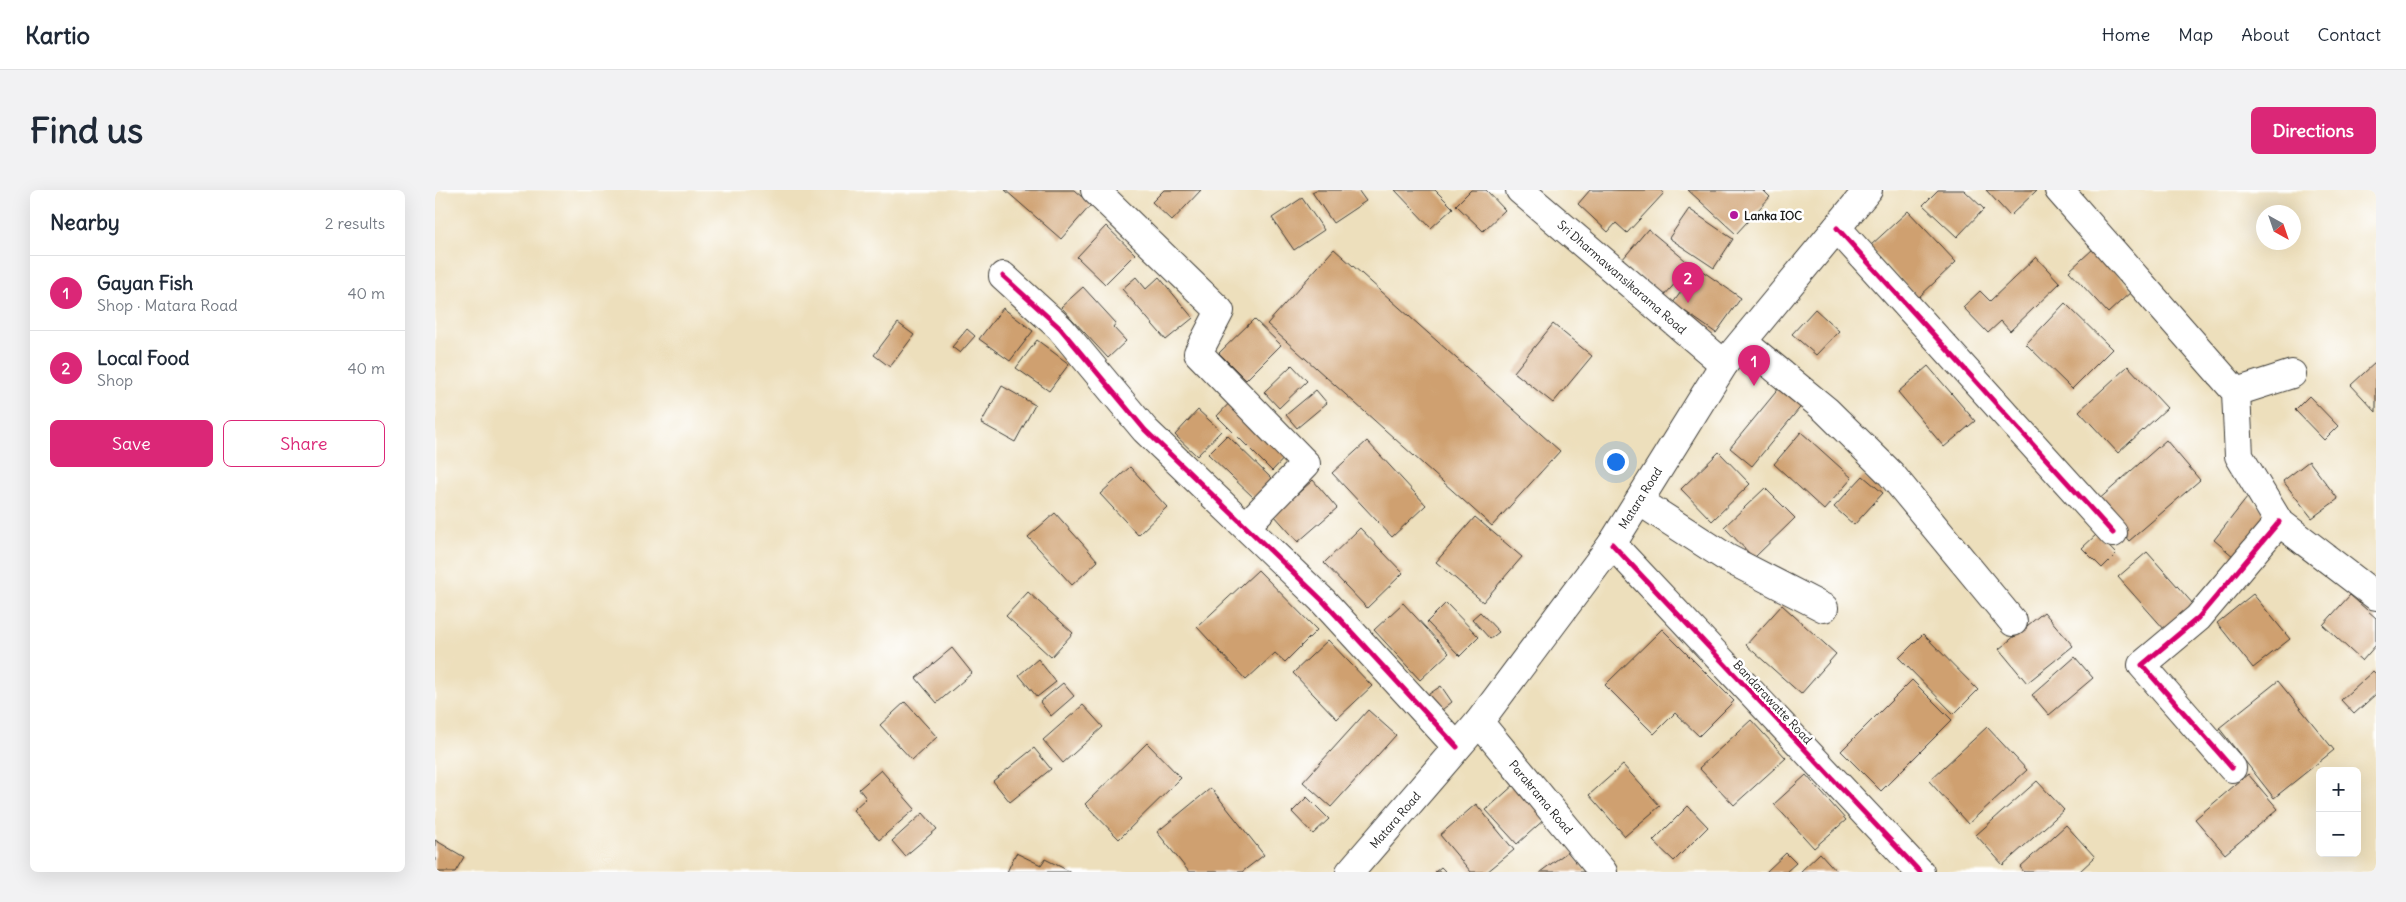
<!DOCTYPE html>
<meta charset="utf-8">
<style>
body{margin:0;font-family:Delius,sans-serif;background:#f2f2f3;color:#1f2937}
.controls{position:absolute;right:15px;bottom:15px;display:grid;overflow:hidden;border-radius:8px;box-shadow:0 5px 20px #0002}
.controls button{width:45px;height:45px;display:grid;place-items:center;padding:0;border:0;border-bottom:1px solid #e0e1e3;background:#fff;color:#1f2937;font:25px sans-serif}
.compass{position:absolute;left:1821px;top:15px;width:45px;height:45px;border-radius:50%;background:#fff;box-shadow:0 5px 20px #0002;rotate:140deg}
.you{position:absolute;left:1180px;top:271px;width:18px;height:18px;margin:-12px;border:4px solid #fff;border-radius:50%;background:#1a73e8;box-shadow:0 0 0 8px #1a73e833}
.badge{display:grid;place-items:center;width:32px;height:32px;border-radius:50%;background:#db2777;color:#fff;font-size:16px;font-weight:700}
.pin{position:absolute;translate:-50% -41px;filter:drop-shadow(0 1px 2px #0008)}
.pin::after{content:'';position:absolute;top:26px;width:18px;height:15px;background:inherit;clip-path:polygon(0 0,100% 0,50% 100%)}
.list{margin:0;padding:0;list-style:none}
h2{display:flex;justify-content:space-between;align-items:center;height:65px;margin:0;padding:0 20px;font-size:21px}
h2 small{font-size:16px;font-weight:400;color:#747a83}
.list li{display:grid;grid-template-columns:32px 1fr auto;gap:15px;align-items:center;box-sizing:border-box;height:75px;padding:0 20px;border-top:1px solid #e0e1e3}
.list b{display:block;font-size:19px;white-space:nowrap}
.list p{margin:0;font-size:16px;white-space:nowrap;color:#747a83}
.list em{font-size:16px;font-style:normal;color:#747a83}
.actions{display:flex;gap:10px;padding:15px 20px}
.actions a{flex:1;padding:11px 0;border:1px solid #db2777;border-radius:8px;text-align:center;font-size:18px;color:#db2777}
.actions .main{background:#db2777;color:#fff}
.map{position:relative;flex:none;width:1941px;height:682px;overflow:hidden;border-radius:8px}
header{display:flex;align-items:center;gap:30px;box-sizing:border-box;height:70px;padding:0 25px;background:#fff;border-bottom:1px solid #e0e1e3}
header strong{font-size:24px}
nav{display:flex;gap:28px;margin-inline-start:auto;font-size:18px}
.intro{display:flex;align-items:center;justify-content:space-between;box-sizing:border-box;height:120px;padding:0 30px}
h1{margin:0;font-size:35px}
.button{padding:12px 22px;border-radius:8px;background:#db2777;color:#fff;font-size:18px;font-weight:700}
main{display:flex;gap:30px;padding:0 30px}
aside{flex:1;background:#fff;border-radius:8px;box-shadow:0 5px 20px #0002}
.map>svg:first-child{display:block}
.building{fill:#cfa070}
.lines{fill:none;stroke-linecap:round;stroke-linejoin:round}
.street-casing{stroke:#3b3934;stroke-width:30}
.secondary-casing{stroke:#3b3934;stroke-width:30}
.highway-casing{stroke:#3b3934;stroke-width:30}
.street{stroke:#fff;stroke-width:28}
.secondary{stroke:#fff;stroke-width:28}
.highway{stroke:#fff;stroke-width:28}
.cycleway-casing{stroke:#fff;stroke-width:8}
.cycleway{stroke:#d6006c;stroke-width:5}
.poi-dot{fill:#b5179e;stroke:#fff;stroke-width:2}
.labels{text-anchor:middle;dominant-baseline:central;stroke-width:5;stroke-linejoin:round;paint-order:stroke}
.poi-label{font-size:12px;font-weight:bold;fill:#1c1c1c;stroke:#fff;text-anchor:start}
.street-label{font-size:12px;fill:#1c1c1c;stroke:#fff}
</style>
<header>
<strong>Kartio</strong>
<nav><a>Home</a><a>Map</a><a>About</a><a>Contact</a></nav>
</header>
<div class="intro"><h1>Find us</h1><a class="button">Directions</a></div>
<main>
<aside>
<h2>Nearby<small>2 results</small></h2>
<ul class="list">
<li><span class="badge">1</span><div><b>Gayan Fish</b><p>Shop · Matara Road</p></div><em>40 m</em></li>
<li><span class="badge">2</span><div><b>Local Food</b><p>Shop</p></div><em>40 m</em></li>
</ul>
<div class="actions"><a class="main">Save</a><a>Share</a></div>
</aside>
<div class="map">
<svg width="1941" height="682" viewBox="0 0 1941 682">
<rect width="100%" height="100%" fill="#fff"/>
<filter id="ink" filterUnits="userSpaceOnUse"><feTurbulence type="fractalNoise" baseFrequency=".02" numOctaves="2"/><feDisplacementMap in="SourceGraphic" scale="10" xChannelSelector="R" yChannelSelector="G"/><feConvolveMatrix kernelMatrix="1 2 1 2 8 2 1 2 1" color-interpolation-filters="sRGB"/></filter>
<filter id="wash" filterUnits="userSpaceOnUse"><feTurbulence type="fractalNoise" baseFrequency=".0096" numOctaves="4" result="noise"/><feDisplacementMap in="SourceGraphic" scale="20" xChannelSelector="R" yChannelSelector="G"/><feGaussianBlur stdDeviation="1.12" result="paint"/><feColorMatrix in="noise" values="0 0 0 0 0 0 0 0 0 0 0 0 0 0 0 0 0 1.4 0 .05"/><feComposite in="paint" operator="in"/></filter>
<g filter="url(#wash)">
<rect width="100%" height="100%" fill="#eddfbc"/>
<g id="blocks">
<path class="building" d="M570,0H639L656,15L626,49Z
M729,0H766L737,31L717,12Z
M881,0H923L931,11L898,33L877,2Z
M960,0H1000L1018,18L996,38Z
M1036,0H1051L1070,20L1048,41L1021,15Z
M1155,0H1225L1229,3L1192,43L1181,33L1173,42L1143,14Z
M1253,0H1328L1335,7L1301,44Z
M1503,0H1529L1549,19L1522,47L1488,15Z
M1551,0H1602L1575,26Z
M867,8L889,40L859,60L837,28Z
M1254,19L1298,49L1279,78L1234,48Z
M1473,21L1521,72L1483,108L1435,56Z
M671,36L700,64L670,94L642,67Z
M1213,39L1256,75L1229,106L1187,70Z
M899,59L1125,261L1057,336L832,134Z
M1658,59L1697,101L1673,123L1634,81Z
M1601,67L1625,93L1575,141L1566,131L1553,143L1528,117L1545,101L1555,111Z
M1263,78L1306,108L1281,143L1238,113Z
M701,87L711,99L724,87L758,128L731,150L687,99Z
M648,97L681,133L678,137L691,151L673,168L626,117Z
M1630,113L1677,159L1637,199L1591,154Z
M568,118L598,141L575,171L544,149Z
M1380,119L1404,141L1381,165L1357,144Z
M819,129L846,155L811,190L784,163Z
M463,133L479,145L455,177L439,165Z
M1118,134L1157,166L1118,213L1079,182Z
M532,139L540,146L525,163L517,157Z
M602,150L634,174L614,201L581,178Z
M1941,172V222L1916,195Z
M857,175L872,191L844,218L829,202Z
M1493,176L1540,231L1509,257L1463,202Z
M1693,176L1732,218L1683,263L1644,221Z
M567,196L600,215L580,252L546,233Z
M1345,197L1368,214L1317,276L1295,258Z
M881,200L892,213L862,238L851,225Z
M1874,206L1903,236L1889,250L1860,220Z
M800,207L855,262L837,281L782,226Z
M763,220L786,241L762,266L740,245Z
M1366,242L1417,288L1389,320L1339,274Z
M792,245L838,290L819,308L773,264Z
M1731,250L1765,290L1694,351L1661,312Z
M932,251L991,315L957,347L897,283Z
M1284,262L1315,294L1277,331L1246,299Z
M1874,271L1903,309L1877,328L1848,291Z
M695,277L732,317L703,345L665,304Z
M1428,286L1448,303L1419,335L1399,317Z
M878,290L902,318L863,352L839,325Z
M1330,298L1360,328L1319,368L1289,337Z
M1812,308L1833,324L1799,367L1779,350Z
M620,323L663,371L637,395L593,347Z
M1040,327L1087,367L1048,412L1001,372Z
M925,338L968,383L932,418L889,373Z
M1662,344L1681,364L1667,378L1647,358Z
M1712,362L1759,415L1730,440L1683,387Z
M823,380L882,440L850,472L840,463L811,490L762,437Z
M593,402L638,443L616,467L571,426Z
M1818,404L1855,449L1818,478L1782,433Z
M1915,405L1941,428V455L1927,471L1888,435Z
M968,413L1014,463L985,490L939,440Z
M1011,413L1044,447L1025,466L992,432Z
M1347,415L1401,464L1366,504L1311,455Z
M1045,422L1064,442L1055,449L1037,429Z
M1609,422L1638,456L1592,493L1564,459Z
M1227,439L1299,511L1264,546L1240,523L1219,544L1170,495Z
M1488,444L1543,500L1519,524L1464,468Z
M893,450L937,496L902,529L858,483Z
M517,458L537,483L502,513L481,488Z
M1640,467L1658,488L1614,525L1597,505Z
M603,469L621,492L602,507L584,485Z
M1938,481L1941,484V504L1919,524L1906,510Z
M1477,490L1517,530L1446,601L1406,561Z
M1843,491L1899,560L1839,608L1784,538Z
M628,493L639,506L616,526L605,512Z
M1006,496L1017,512L1003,523L991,506Z
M470,512L502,547L477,570L445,535Z
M648,515L668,537L628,573L608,550Z
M933,520L961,545L896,617L868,592Z
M1316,530L1351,568L1299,615L1264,578Z
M1552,537L1592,580L1533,634L1494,591Z
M712,553L746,588L684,649L650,614Z
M599,558L616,579L575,612L558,591Z
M1188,575L1225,616L1190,646L1154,605Z
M446,580L480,619L444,650L418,620L431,608L424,599Z
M1813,584L1843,619L1790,664L1760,629Z
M1371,585L1411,630L1379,658L1339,614Z
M1602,591L1629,620L1568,675L1541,645Z
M1081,593L1112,627L1082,654L1051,620Z
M776,598L829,665L807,682H754L722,642Z
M872,607L894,629L878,644L857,622Z
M1041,614L1079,660L1052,682H1036L1005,645Z
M1253,616L1273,637L1239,671L1218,651Z
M488,623L502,639L470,666L457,651Z
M1631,635L1660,667L1644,682H1589L1585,677Z
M0,650L29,667L20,682H0Z
M1135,660L1151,682H1105Z
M581,663L606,675L610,669L636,682H572Z
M1351,663L1361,673L1351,682H1331Z
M1385,663L1402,682H1365Z
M1006,677L1011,682H1000Z"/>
</g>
</g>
<g filter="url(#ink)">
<use href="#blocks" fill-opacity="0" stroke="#3b3934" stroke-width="1"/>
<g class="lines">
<defs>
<path id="street" d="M660,0L785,121L763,163L871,274L811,336
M1624,0L1801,202L1857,184
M1402,38L1678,343
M568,86L625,138L710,240L887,410L1022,557
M1308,152L1391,220L1456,284L1578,432
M1801,202L1804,266L1844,332L1941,406
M1204,311L1292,368L1389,418
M1177,354L1485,682
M1044,532L1168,682
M1797,578L1707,475L1763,428L1844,332"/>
<path id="secondary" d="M1085,0L1289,174"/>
<path id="highway" d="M915,682L1044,532L1177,354L1289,174L1433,0"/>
</defs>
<use href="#street" class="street-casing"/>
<use href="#secondary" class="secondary-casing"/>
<use href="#highway" class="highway-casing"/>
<use href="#street" class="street"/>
<use href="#secondary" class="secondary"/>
<use href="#highway" class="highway"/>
<defs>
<path id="cycleway" d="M1402,38L1678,343
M568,86L625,138L710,240L887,410L1022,557
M1177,354L1485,682
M1797,578L1707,475L1763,428L1844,332"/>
</defs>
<use href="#cycleway" class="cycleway-casing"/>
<use href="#cycleway" class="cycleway"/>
</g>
</g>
<circle class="poi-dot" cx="1299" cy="25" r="5"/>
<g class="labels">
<g class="poi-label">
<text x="1309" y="25">Lanka IOC</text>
</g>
<g class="street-label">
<text transform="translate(1187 87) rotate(41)">Sri Dharmawansikarama Road</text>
<text transform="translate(1205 308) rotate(-58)">Matara Road</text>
<text transform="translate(1338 512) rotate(47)">Bandarawatte Road</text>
<text transform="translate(1106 607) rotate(50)">Parakrama Road</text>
<text transform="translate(960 630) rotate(-49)">Matara Road</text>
</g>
</g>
</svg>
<div class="controls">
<button>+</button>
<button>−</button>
</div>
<svg class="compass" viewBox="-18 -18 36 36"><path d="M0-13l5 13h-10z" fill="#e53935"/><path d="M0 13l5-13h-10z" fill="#747a83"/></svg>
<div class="you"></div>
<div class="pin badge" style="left:1319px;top:196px">1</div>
<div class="pin badge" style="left:1253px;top:113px">2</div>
</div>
</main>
